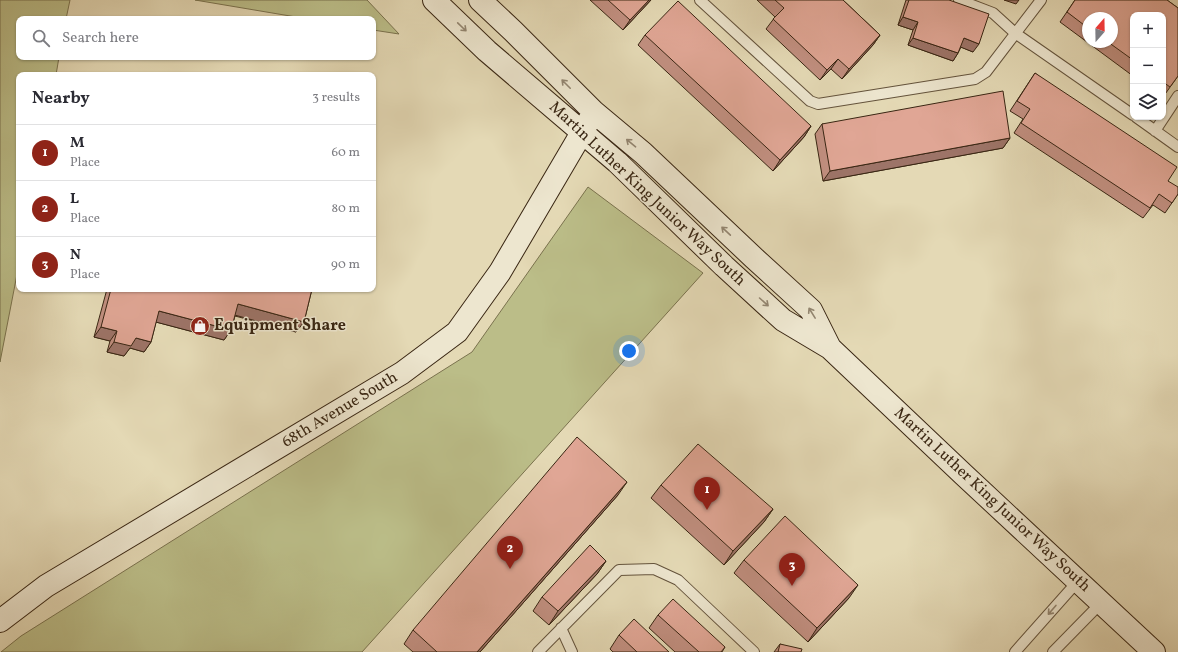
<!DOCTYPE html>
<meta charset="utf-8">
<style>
body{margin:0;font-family:Vollkorn,serif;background:#f2f2f3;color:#2b2b33}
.controls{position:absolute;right:12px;top:12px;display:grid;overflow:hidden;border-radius:8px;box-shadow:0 1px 3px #0004}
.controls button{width:36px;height:36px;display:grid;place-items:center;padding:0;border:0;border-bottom:1px solid #e1e1e2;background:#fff;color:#2b2b33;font:20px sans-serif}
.compass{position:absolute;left:1082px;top:12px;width:36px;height:36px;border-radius:50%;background:#fff;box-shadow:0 1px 3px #0004;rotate:20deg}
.you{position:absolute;left:629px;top:351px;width:14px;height:14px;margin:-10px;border:3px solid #fff;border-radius:50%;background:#1a73e8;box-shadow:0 0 0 6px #1a73e833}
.badge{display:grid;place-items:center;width:26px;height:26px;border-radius:50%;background:#8f2418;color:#fff;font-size:13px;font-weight:700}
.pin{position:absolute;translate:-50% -33px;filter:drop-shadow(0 1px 2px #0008)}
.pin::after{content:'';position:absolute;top:21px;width:14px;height:12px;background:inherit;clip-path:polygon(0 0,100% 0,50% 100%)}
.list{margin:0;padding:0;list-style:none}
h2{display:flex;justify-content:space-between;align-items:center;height:52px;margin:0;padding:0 16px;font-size:17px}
h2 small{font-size:13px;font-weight:400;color:#7c7c81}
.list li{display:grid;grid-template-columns:26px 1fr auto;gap:12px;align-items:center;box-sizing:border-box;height:56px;padding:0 16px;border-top:1px solid #e1e1e2}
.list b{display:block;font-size:15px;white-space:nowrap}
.list p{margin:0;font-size:13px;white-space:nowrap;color:#7c7c81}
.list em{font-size:13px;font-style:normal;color:#7c7c81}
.icon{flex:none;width:22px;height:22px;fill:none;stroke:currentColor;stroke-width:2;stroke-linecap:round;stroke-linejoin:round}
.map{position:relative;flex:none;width:1178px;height:652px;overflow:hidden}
.search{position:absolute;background:#fff;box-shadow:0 1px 3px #0004;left:16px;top:16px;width:360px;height:44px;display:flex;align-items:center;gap:10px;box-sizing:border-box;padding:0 14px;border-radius:8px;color:#7c7c81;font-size:15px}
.panel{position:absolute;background:#fff;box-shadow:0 1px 3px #0004;left:16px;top:72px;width:360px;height:220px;border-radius:8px}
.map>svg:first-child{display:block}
.green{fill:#bbbd88;stroke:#7a724e}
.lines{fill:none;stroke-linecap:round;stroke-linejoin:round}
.lane-casing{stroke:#64533c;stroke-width:12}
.secondary-casing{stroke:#392613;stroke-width:24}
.lane{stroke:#ede6cf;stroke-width:10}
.secondary{stroke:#ede6cf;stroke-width:22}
.wall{fill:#c18f80;stroke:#392613;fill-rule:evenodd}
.shaded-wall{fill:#9d7468;stroke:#392613}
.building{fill:#e0a695;stroke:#392613}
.oneway{stroke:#938671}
.labels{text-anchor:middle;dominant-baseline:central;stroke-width:3;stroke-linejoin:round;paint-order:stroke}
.street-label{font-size:16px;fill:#392613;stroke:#ede6cf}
.poi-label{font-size:16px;font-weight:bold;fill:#392613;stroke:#ede6cf;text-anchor:start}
</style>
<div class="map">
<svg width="1178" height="652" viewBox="0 0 1178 652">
<rect width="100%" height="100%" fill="#e4d9b5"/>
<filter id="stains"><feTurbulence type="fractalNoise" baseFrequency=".005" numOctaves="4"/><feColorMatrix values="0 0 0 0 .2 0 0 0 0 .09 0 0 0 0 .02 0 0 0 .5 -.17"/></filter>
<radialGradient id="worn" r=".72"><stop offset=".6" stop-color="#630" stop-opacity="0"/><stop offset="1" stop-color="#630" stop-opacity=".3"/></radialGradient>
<path class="green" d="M0,0H70L66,19H19V57H59L56,75H19V264L0,362Z
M195,0H367L399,34L373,30V19H308Z
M588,187L703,273L362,652H1L21,636L472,352Z"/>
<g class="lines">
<defs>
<path id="lane" d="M700,0L810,101L818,104L975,79L986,72L1041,0
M959,0L993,13L1015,33L1133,115
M1136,117L1178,147
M1155,131L1178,96
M561,628L572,652
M538,652L619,570L654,569L678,580L754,652
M1015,652L1078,581
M1053,652L1101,603"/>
<path id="secondary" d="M434,0L487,51L617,162L724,266L783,320L830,348L964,475L1154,652
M480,0L513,31L594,112L643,153L754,258L811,310L830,348
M0,621L46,586L402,373L457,332L500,272L594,112"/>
</defs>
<use href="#lane" class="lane-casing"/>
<use href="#secondary" class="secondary-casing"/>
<use href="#lane" class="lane"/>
<use href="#secondary" class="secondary"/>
</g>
<path class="wall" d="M590,0H651L623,30Z
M757,0H843L880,35L873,45L842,79L831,69L820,80L766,29L775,17Z
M906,0H949L973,52L961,47L958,53L953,61L908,45L913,30L898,25Z
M1075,0H1167L1178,8V76L1163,97V15H1133V76L1060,22ZM1088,18H1112V42H1088Z
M645,35L811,126L804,137L773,171L638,45Z
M1035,73L1168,181L1178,194L1165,213L1153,205L1143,218L1014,133L1023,119L1010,111Z
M822,124L1010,138L1003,148L823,181L815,134Z
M107,289H312L304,322L296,332L235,316L231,330L224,340L156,322L151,342L144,352L130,348L124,356L107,352L110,341L94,337Z
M661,485L773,509L764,522L724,565L651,498Z
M618,495L480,652H413L404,644L413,630Z
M744,560L849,598L808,642L734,573Z
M606,561L597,574L549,625L533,611L542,597Z
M658,615L725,647L722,652H675L649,628Z
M619,635L669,652H613L610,649Z
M780,644L801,652H774Z"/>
<path class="shaded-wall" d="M649,0H651L623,30L630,20Z
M1004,0H1019L1016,4Z
M903,17L918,22L913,30L898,25Z
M880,35L873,45L842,79L849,69Z
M913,38L958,53L953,61L908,45Z
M964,38L979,44L973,52L958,46Z
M838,59L831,69L820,80L827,70Z
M811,126L804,137L773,171L780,160Z
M1010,138L1003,148L823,181L830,171Z
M238,304L304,322L296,332L231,314Z
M159,311L231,330L224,340L152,321Z
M101,327L117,331L110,341L94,337Z
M136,338L151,342L144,352L130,348L124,356L107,352L114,342Z
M627,482L618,495L480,652H477Z
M773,509L764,522L724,565L733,551Z
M606,561L597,574L549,625L558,611Z
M858,585L849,598L808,642L817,628Z"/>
<path class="building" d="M608,0H649L630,20Z
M775,0H843L880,35L849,69L838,59L827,70L773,19L784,8Z
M909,0H949L989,14L979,44L964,38L958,53L913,38L918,22L903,17Z
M1075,0H1167L1178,8V76L1170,87L1163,82V15H1133V60L1108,42H1112V18H1088V28L1067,12Z
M678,1L811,126L780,160L645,35Z
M1035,73L1177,167L1168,181L1178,187V194L1172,203L1159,194L1150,208L1021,123L1030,109L1017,101Z
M1003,91L1010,138L830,171L822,124Z
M111,289H312L304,322L238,304L231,330L159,311L151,342L136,338L131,346L114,342L117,331L101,327Z
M577,437L627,482L477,652H437L413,630Z
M698,444L773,509L733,551L661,485Z
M785,516L858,585L817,628L744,560Z
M590,545L606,561L558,611L542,597Z
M673,599L725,647L721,652H699L658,615Z
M634,619L669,652H637L619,635Z
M780,644L802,649L801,652H778Z"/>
<defs><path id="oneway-shaft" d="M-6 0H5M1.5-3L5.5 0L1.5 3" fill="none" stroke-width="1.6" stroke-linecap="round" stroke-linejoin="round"/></defs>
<g class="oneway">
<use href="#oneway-shaft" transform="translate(462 27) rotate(44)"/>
<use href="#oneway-shaft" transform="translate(566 84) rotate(-135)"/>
<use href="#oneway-shaft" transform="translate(631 143) rotate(-140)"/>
<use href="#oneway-shaft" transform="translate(726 231) rotate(-137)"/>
<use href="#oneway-shaft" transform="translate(764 302) rotate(42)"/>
<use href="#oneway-shaft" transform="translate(812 313) rotate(-122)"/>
<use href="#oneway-shaft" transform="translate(1052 610) rotate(131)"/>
</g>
<defs>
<symbol id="shop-disc" viewBox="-11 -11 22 22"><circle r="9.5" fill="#8f2418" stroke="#ede6cf"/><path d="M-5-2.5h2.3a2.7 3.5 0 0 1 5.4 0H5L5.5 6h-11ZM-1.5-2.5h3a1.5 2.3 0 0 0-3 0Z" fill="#fff"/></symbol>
</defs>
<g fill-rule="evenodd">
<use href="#shop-disc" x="189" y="315" width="22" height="22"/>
</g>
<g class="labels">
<g class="street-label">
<text transform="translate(647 194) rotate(43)">Martin Luther King Junior Way South</text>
<text transform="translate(340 410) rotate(-31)">68th Avenue South</text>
<text transform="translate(992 500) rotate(43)">Martin Luther King Junior Way South</text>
</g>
<g class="poi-label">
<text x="214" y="326">Equipment Share</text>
</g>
</g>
<rect width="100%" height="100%" filter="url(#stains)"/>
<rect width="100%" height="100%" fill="url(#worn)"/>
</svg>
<div class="controls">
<button>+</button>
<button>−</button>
<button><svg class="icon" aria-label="layers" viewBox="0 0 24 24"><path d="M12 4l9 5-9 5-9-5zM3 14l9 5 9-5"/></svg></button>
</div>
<svg class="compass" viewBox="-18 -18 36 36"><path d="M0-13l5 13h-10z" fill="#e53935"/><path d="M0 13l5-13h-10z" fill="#7c7c81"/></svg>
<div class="you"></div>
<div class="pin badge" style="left:707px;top:510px">1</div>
<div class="pin badge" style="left:510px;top:569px">2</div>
<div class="pin badge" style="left:792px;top:586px">3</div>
<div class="search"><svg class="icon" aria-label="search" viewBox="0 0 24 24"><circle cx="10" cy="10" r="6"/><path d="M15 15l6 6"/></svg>Search here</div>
<section class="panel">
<h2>Nearby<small>3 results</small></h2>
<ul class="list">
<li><span class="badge">1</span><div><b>M</b><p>Place</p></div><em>60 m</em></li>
<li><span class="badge">2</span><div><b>L</b><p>Place</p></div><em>80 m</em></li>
<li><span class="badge">3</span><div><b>N</b><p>Place</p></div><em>90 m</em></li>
</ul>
</section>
</div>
